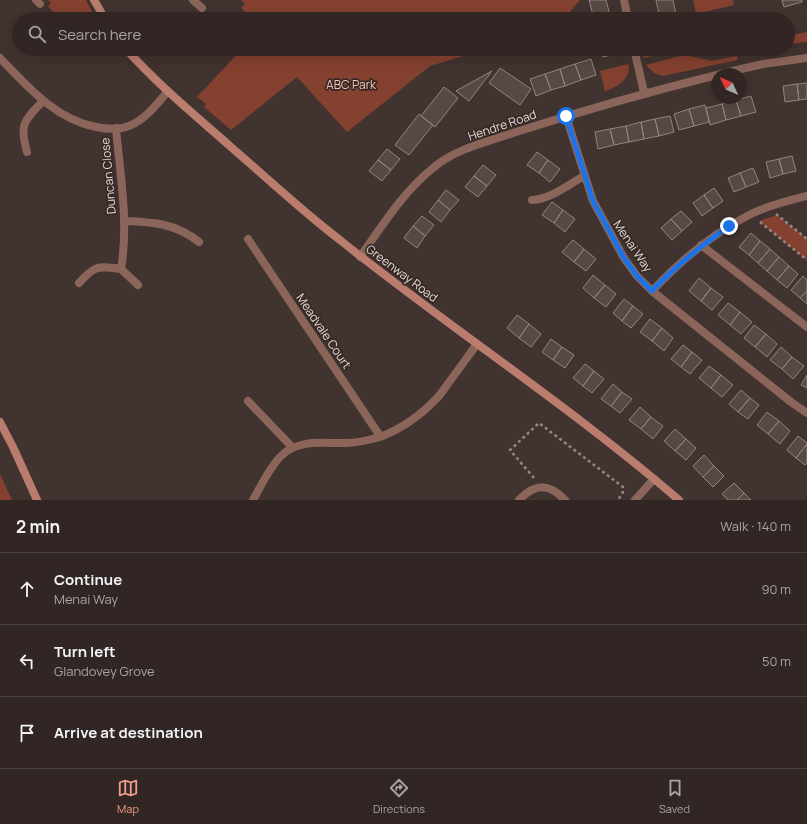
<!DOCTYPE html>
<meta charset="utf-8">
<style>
body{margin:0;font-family:Manrope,sans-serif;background:#392e2b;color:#f1f3f6}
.compass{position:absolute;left:711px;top:68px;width:36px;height:36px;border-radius:50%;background:#312623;box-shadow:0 4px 16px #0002;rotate:314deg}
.stop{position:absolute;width:12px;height:12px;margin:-9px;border:3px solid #1a73e8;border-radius:50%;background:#fff}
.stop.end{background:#1a73e8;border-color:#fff;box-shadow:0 1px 4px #0008}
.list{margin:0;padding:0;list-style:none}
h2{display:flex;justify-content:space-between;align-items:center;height:52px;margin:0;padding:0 16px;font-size:17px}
h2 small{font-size:13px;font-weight:400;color:#a8a5a6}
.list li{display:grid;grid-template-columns:26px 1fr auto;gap:12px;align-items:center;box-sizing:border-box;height:72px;padding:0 16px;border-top:1px solid #4c4341}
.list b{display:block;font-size:15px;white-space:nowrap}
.list p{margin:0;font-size:13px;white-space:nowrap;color:#a8a5a6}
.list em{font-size:13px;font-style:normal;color:#a8a5a6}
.icon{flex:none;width:22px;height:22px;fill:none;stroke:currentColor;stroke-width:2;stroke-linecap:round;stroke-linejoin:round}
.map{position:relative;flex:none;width:807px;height:500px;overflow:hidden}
.search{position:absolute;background:#312623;box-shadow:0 4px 16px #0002;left:12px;right:12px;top:12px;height:44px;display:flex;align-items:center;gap:10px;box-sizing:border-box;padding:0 14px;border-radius:22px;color:#a8a5a6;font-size:15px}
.sheet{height:268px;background:#312623}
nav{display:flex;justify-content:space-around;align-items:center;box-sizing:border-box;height:56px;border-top:1px solid #4c4341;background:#312623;font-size:11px;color:#a8a5a6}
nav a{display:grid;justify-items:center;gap:2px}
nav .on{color:#f49e88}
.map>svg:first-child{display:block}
.green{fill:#854130}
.building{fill:#574844;stroke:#94837e}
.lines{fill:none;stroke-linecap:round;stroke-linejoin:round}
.path{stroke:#938784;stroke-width:2.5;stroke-dasharray:3 3;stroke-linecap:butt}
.lane{stroke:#8b655a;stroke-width:8}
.street{stroke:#8b655a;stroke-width:8}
.secondary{stroke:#ba7d6d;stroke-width:8}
.route{stroke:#1a73e8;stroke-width:5}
.labels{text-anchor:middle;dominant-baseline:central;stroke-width:3.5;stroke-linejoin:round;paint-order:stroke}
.park-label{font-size:12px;fill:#f5c4b7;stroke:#372925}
.street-label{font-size:12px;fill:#e3d9d7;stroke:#372925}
</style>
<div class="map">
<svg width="807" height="500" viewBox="0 0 807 500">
<rect width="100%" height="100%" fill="#41332f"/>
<path class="green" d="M48,0H86L96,19H61L48,7L51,3Z
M241,0H580L564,19H253L241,8L245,4Z
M693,0H733L734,5L696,14Z
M807,32V42L788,44V36Z
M242,49H486L430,66L347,132L297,77L231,130L204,107L206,104L197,97Z
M643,49H682L644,58L642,52Z
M704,49H711L713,54L734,49H751L710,56Z
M684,55L712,61L737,56L738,60L662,76L654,73L646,65Z
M628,64C633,77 616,88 605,91L600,71Z
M777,215L807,239V260L759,221Z
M0,474L12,500H0Z"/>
<path class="building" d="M589,0H606L611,19H594Z
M656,0H673L677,19H660Z
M782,0H802V2L784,7Z
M601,49H618L619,53L603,57Z
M591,59L596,75L581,80L575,64Z
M575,64L581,80L565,86L560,69Z
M500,68L531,89L520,105L489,83Z
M560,69L565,86L551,90L545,74Z
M492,71L469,101L456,91Z
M545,74L551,90L536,96L530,79Z
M807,83V99L799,100L797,84Z
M797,84L799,100L785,102L783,86Z
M444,87L458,98L435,127L421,116Z
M751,96L756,112L741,116L736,100Z
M736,100L741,116L726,120L722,104Z
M722,104L726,120L710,125L706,108Z
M705,105L709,122L694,126L689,109Z
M689,109L694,126L679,130L674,114Z
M419,114L433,125L409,155L395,145Z
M670,116L674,132L659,136L655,119Z
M655,119L659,136L644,139L641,122Z
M641,122L644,139L629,142L626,126Z
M626,126L629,142L614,145L610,129Z
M610,129L614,145L598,149L595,132Z
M387,149L400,159L391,170L378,160Z
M537,152L548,160L539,173L527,165Z
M792,156L796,171L783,174L779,159Z
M779,159L783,174L770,178L766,162Z
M378,160L391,170L382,181L369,171Z
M548,160L560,169L550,182L539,173Z
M483,165L496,175L487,186L474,176Z
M753,168L759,182L746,187L740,173Z
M740,173L746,187L734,192L728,178Z
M474,176L487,186L478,197L465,187Z
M714,188L723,201L713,208L704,195Z
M446,190L459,200L450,210L438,200Z
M704,195L713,208L702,216L693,203Z
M438,200L450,210L441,222L429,212Z
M552,202L563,210L554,223L542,215Z
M563,210L575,219L565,232L554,223Z
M681,211L692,222L682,231L671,219Z
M422,216L434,225L425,236L413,226Z
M671,219L682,231L672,240L661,228Z
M413,226L425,236L417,248L404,238Z
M751,233L760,241L749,255L739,247Z
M573,240L584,249L574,262L562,252Z
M760,241L770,249L758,263L749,255Z
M584,249L596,259L586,271L574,262Z
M770,249L779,257L767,271L758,263Z
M779,257L789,266L777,280L767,271Z
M789,266L798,274L787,288L777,280Z
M593,275L605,285L594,298L583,288Z
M803,276L807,280V291L800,298L791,290Z
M699,278L711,288L701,301L689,291Z
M605,285L616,294L606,307L594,298Z
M711,288L723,297L712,310L701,301Z
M807,291V304L800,298Z
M624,299L633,306L622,321L613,313Z
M728,303L740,312L730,325L718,315Z
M633,306L643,314L631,328L622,321Z
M740,312L752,322L741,334L730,325Z
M517,315L529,324L519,338L507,328Z
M650,319L662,328L652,341L640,332Z
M529,324L541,334L531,347L519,338Z
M754,325L766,334L755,347L744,338Z
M662,328L673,338L664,351L652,341Z
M766,334L777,344L767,357L755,347Z
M551,339L562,347L553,360L542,352Z
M683,345L692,352L681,367L671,359Z
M562,347L574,355L565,368L553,360Z
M781,347L792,357L782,369L770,360Z
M692,352L702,360L690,374L681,367Z
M792,357L804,366L793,379L782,369Z
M585,364L594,371L583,386L573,378Z
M709,366L721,375L711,388L699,378Z
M594,371L604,379L592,393L583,386Z
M721,375L733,385L722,397L711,388Z
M807,375V388L801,385Z
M613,384L622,392L611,406L601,399Z
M741,390L750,398L738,412L729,404Z
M622,392L632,399L620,413L611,406Z
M750,398L759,405L748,419L738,412Z
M640,407L651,417L641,429L629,420Z
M767,412L779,421L768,434L757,425Z
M651,417L663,426L653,439L641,429Z
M779,421L790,431L780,444L768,434Z
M675,429L686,439L675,451L664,441Z
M798,436L807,443V444L796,458L787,450Z
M686,439L696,448L686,460L675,451Z
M807,444V463L805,465L796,458Z
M704,455L714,466L703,477L693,466Z
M714,466L724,476L713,487L703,477Z
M734,483L744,493L737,500H728L722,494Z
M744,493L751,500H737Z"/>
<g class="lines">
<path class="path" d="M776,214L807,239
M760,222L807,260
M534,478L510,450L539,423L623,487V492L618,500"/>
<path class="lane" d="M532,200C551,199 568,185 584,176"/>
<path class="street" d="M36,0L40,4
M193,0L202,8
M624,0L628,19
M634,49L644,92
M0,58C28,87 55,119 96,127C106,129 119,130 129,126C145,120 157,104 168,91
M720,74L763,64L807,58
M566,116L593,201L624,258L637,276L652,291L791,402L807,413
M116,128C120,174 129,223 121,269L138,285
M27,152C19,124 24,121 43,101
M124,221C153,222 175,223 199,242
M248,239L380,436
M701,245L807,327
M360,257C382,226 403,192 433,168C455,149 487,142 513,133C581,111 648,92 717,75
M79,283C95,265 98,266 121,269
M652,291C680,261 712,234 749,215C767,206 787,201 807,196
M248,401L292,447
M253,500C261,486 269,468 281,456C299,438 324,444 347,443C358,443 369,440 380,437C401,429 422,414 437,398C442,393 446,386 450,381C459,369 468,356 477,344
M519,500C535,483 549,483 565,500
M635,500L654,479"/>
<path class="secondary" d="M94,0L105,19
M126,49C158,85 195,115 231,147C267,178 302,211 340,240C451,329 571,407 679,500
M0,422L13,447L37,500"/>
</g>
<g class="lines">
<path class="route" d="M566,116L593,201L624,258L637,276L652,291C675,266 701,246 729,226"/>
</g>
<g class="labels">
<g class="park-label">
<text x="351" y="84">ABC Park</text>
</g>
<g class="street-label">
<text transform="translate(502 125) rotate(-19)">Hendre Road</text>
<text transform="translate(108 176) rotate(-95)">Duncan Close</text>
<text transform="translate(633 246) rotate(56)">Menai Way</text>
<text transform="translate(402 273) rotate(37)">Greenway Road</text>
<text transform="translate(324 331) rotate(56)">Meadvale Court</text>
</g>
</g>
</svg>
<svg class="compass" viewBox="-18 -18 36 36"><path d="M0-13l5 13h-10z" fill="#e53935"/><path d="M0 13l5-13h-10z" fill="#a8a5a6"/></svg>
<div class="stop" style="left:566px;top:116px"></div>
<div class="stop end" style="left:729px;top:226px"></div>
<div class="search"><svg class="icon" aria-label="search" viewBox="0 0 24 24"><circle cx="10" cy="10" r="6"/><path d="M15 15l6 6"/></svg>Search here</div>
</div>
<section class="sheet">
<h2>2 min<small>Walk · 140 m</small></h2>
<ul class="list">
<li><svg class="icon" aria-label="ahead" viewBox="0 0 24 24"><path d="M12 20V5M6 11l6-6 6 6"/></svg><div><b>Continue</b><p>Menai Way</p></div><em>90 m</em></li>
<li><svg class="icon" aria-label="left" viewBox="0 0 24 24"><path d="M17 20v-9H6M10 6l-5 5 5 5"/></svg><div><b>Turn left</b><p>Glandovey Grove</p></div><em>50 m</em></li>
<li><svg class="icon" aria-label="arrive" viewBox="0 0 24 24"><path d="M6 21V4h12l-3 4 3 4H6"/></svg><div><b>Arrive at destination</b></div></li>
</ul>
</section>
<nav>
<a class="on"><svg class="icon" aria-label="map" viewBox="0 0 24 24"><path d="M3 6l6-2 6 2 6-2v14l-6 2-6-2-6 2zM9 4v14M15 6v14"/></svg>Map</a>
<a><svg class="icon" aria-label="directions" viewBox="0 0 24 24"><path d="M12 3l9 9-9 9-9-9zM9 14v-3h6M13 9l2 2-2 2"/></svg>Directions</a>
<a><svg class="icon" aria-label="saved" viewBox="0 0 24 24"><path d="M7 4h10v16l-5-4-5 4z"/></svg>Saved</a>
</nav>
